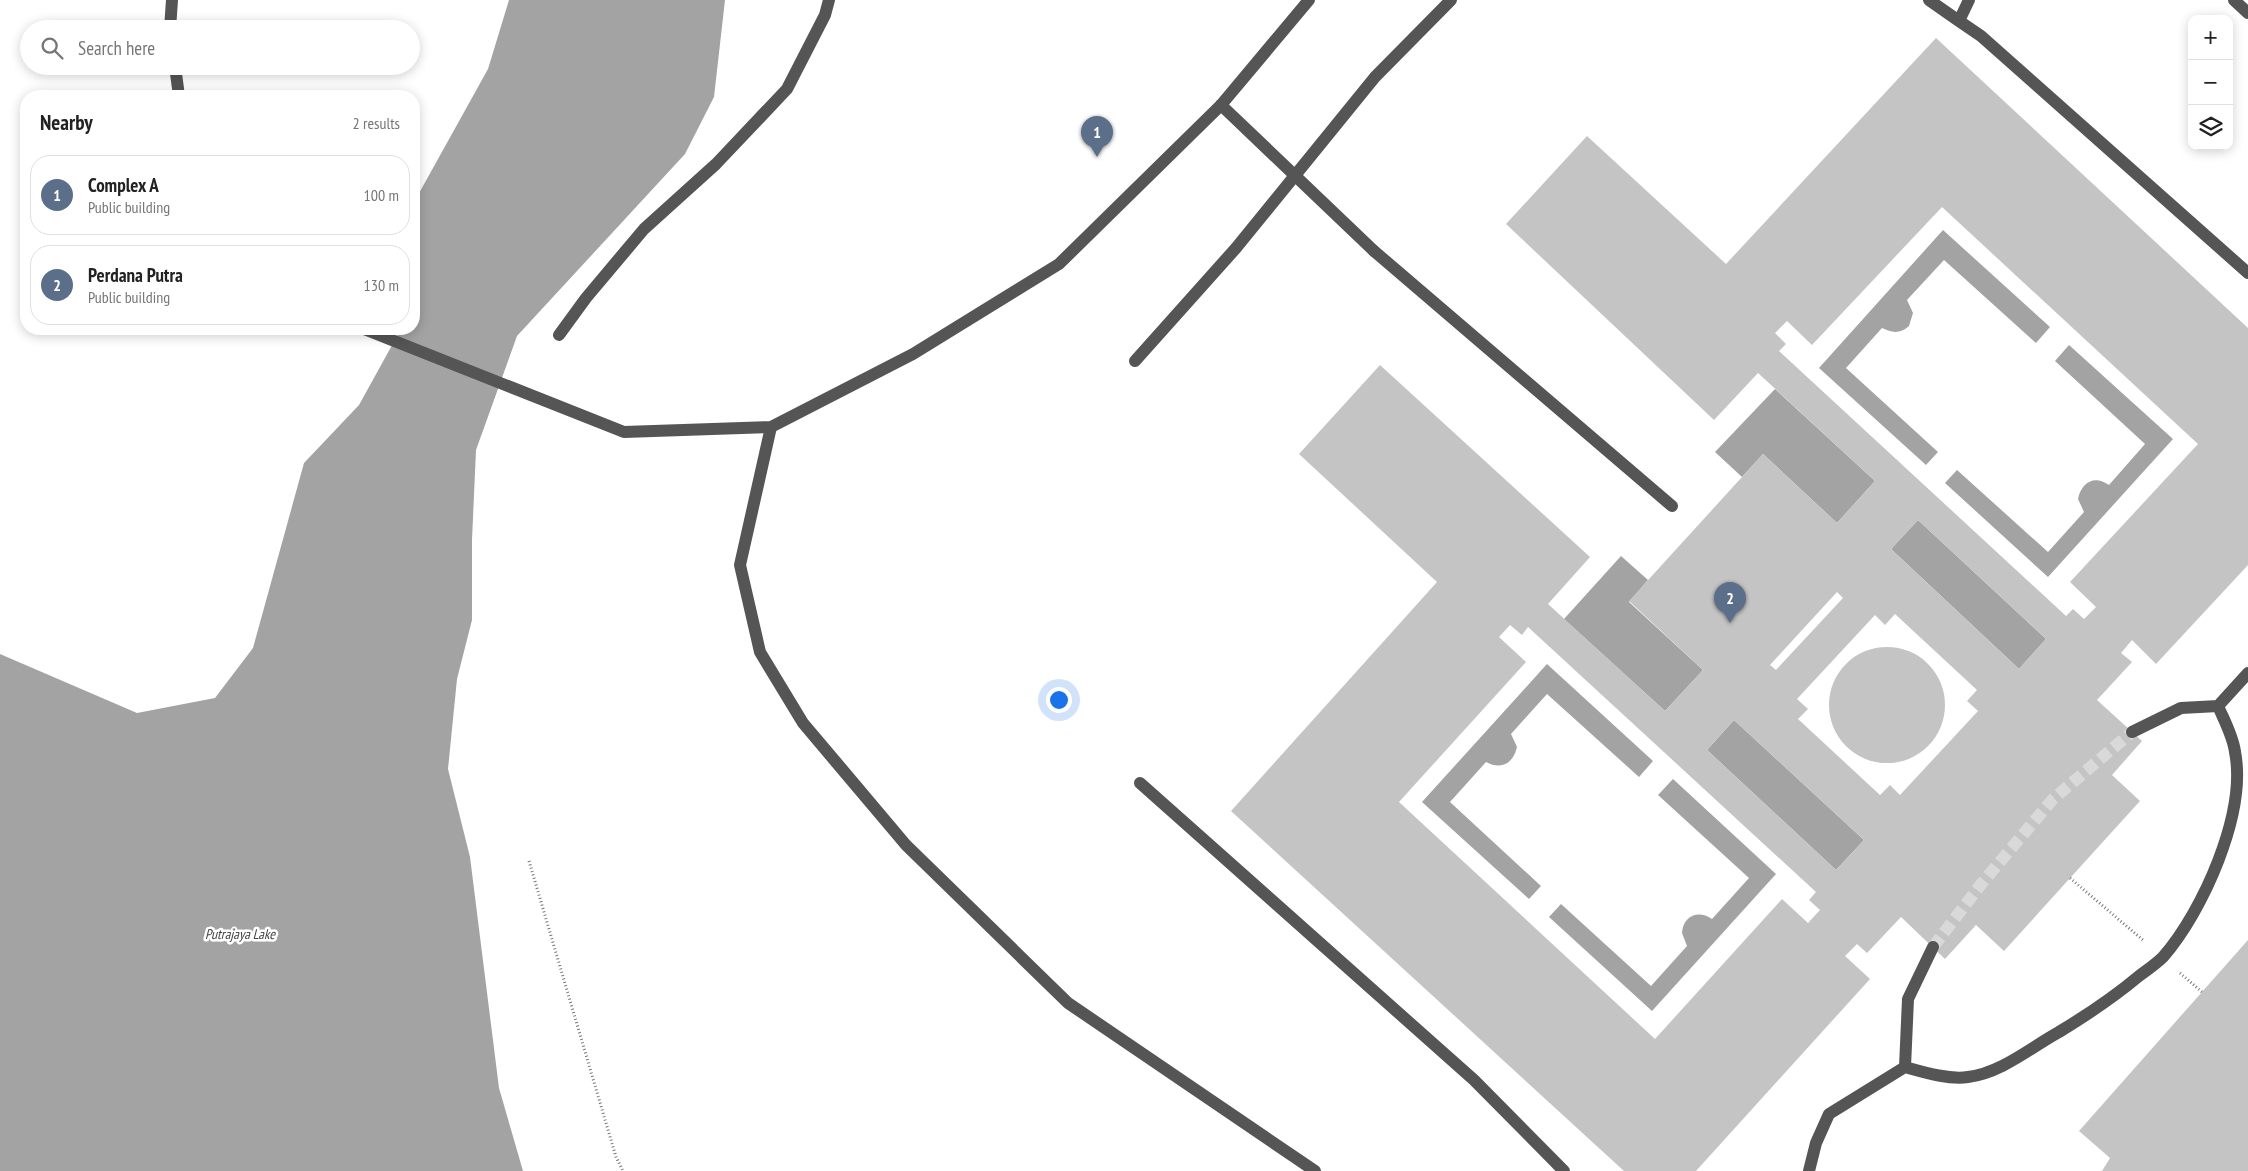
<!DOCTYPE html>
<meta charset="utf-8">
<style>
body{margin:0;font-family:"PT Sans Narrow",sans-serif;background:#f6f6f6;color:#222}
.controls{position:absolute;right:15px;top:15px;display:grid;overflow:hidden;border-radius:10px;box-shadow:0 2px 12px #0003}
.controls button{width:45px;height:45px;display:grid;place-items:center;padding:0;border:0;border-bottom:1px solid #e0e0e0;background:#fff;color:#222;font:25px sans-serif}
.you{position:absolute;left:1058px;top:699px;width:18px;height:18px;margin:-12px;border:4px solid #fff;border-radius:50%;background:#1a73e8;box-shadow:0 0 0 8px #1a73e833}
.badge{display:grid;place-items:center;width:32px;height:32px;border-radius:50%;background:#000;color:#fff;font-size:16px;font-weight:700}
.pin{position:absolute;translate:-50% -41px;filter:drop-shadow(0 1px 2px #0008)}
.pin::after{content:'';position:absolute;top:26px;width:18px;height:15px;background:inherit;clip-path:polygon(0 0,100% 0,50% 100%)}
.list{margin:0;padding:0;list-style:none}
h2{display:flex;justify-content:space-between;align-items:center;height:65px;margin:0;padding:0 20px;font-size:21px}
h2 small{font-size:16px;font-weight:400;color:#767676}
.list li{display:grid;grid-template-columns:32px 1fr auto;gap:15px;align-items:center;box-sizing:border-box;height:80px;margin:0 10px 10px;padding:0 10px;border:1px solid #e0e0e0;border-radius:20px}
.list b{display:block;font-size:19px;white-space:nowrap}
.list p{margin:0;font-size:16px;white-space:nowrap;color:#767676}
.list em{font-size:16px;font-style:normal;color:#767676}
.icon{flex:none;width:28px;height:28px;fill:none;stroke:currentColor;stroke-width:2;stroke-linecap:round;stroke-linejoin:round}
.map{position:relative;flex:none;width:2248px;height:1171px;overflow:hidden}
.search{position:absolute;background:#fff;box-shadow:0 2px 12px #0003;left:20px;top:20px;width:400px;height:55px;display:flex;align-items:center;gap:12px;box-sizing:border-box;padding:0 18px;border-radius:28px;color:#767676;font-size:19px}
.panel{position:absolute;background:#fff;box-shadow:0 2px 12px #0003;left:20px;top:90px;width:400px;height:245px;border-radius:20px}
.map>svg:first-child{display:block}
.water{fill:#a3a3a3}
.building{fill:#c4c4c4;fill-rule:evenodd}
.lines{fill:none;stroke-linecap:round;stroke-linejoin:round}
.minor-tunnel{stroke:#d9d9d9;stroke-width:12;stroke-dasharray:12 6;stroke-linecap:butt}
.path{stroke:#777;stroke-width:3;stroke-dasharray:1 2.5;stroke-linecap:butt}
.minor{stroke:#555;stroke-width:12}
.minor-bridge{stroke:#555;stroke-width:12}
.labels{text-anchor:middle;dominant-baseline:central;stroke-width:5;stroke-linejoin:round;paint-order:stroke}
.water-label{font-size:14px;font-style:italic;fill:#444;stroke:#fff}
</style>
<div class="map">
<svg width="2248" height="1171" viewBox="0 0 2248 1171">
<rect width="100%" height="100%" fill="#fff"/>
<path class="water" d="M509,0H725L714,97L685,154L517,336L476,450L472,540V620L457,679L448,769L470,857L499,1088L523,1171H0V654L137,713L215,698L253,648L304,463L359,405L401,329H414V234L418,195L488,69Z
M1943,230L2050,327L2036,343L1944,260L1907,300L1913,313L1909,326C1900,334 1892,333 1882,328L1846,368L1938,452L1926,465L1819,368Z
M2069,345L2173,439L2048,577L1945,483L1957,470L2048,552L2084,512L2078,499C2081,483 2094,474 2109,485L2145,444L2055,361Z
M1775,389L1875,481L1837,523L1763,454L1742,477L1715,452Z
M1918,520L2046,639L2019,669L1891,549Z
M1621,556L1648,580L1629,602L1703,670L1665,711L1564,619Z
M1547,664L1653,761L1639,777L1547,694L1511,734L1517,747C1513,764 1501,770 1486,762L1450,802L1541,886L1529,899L1422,802Z
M1734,720L1864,840L1836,870L1707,750Z
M1673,779L1776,874L1652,1011L1549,917L1561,904L1651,986L1687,946L1682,933C1683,916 1698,909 1712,919L1749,878L1658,795Z"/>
<path class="building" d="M1936,38L2248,328V565L2156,664L2132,640L2121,653L2132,662L2097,700L2142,741L2112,775L2140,801L2004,951L1976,925L1945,959L1901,917L1867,953L1857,944L1845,956L1870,979L1696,1171H1624L1231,811L1437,582L1299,454L1380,365L1590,557L1548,604L1665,711L1703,670L1629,601L1742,477L1763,454L1837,523L1875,481L1758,373L1714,420L1506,224L1587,136L1726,264ZM1942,207L2198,444L2070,582L2096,607L2084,619L2073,609L2066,616L1779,351L1786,344L1775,333L1787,321L1812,345ZM1918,520L2046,639L2019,669L1891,549ZM1837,592L1843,598L1776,670L1770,665ZM1895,614L1977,690L1967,701L1978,711L1900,795L1890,785L1880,795L1798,719L1808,709L1797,699L1875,615L1885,625ZM1510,625L1522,635L1528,627L1816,892L1809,900L1820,910L1808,923L1782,899L1655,1039L1399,802L1526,662L1499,637ZM1734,720L1864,840L1836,870L1707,750Z
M1829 705a58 58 0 1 1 116 0a58 58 0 1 1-116 0Z
M2248,940V1171H2102L2110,1158L2079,1131Z"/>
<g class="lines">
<path class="minor-tunnel" d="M1933,947L1982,883L2053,799L2132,732"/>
<path class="path" d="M529,861L616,1157L623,1171
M2070,878L2144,941
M2180,973L2202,992"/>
<path class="minor" d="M1929,0L1959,21
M1969,0L1959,21L1981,36L2248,273
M2234,0L2248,13
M170,29L172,0
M175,66L179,96
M1374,251L1672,506
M364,329L624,432L771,427L913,354L1059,264L1221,105L1309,0
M559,335L586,298L644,229L716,164L787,89L825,15L829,0
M1135,361L1236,248L1375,77L1451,0
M771,427L740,565L760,652L803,723L906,845L1068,1003L1315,1171
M2218,706L2248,673
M1140,783L1474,1080L1564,1171
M1933,947L1908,999L1905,1067C1923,1072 1949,1080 1968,1077C2001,1073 2030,1048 2059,1032C2087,1015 2114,997 2139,976C2147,970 2156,964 2163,957C2203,911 2247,813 2235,752C2233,736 2224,720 2218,706L2181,708L2132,732
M1809,1171L1816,1143L1829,1114L1905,1067"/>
<path class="minor-bridge" d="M1221,105L1374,251"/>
</g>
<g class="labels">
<g class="water-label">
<text x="240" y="934">Putrajaya Lake</text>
</g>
</g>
</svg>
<div class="controls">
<button>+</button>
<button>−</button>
<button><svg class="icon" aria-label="layers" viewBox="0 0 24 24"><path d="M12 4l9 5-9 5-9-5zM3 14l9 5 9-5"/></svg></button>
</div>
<div class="you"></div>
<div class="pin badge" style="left:1097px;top:157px;background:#5c6f8a">1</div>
<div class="pin badge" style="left:1730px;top:623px;background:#5c6f8a">2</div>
<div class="search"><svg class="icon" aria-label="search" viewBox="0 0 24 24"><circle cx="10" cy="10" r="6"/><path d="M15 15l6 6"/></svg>Search here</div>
<section class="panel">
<h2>Nearby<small>2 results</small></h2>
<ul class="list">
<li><span class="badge" style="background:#5c6f8a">1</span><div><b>Complex A</b><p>Public building</p></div><em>100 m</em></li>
<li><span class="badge" style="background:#5c6f8a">2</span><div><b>Perdana Putra</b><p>Public building</p></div><em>130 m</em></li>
</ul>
</section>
</div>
